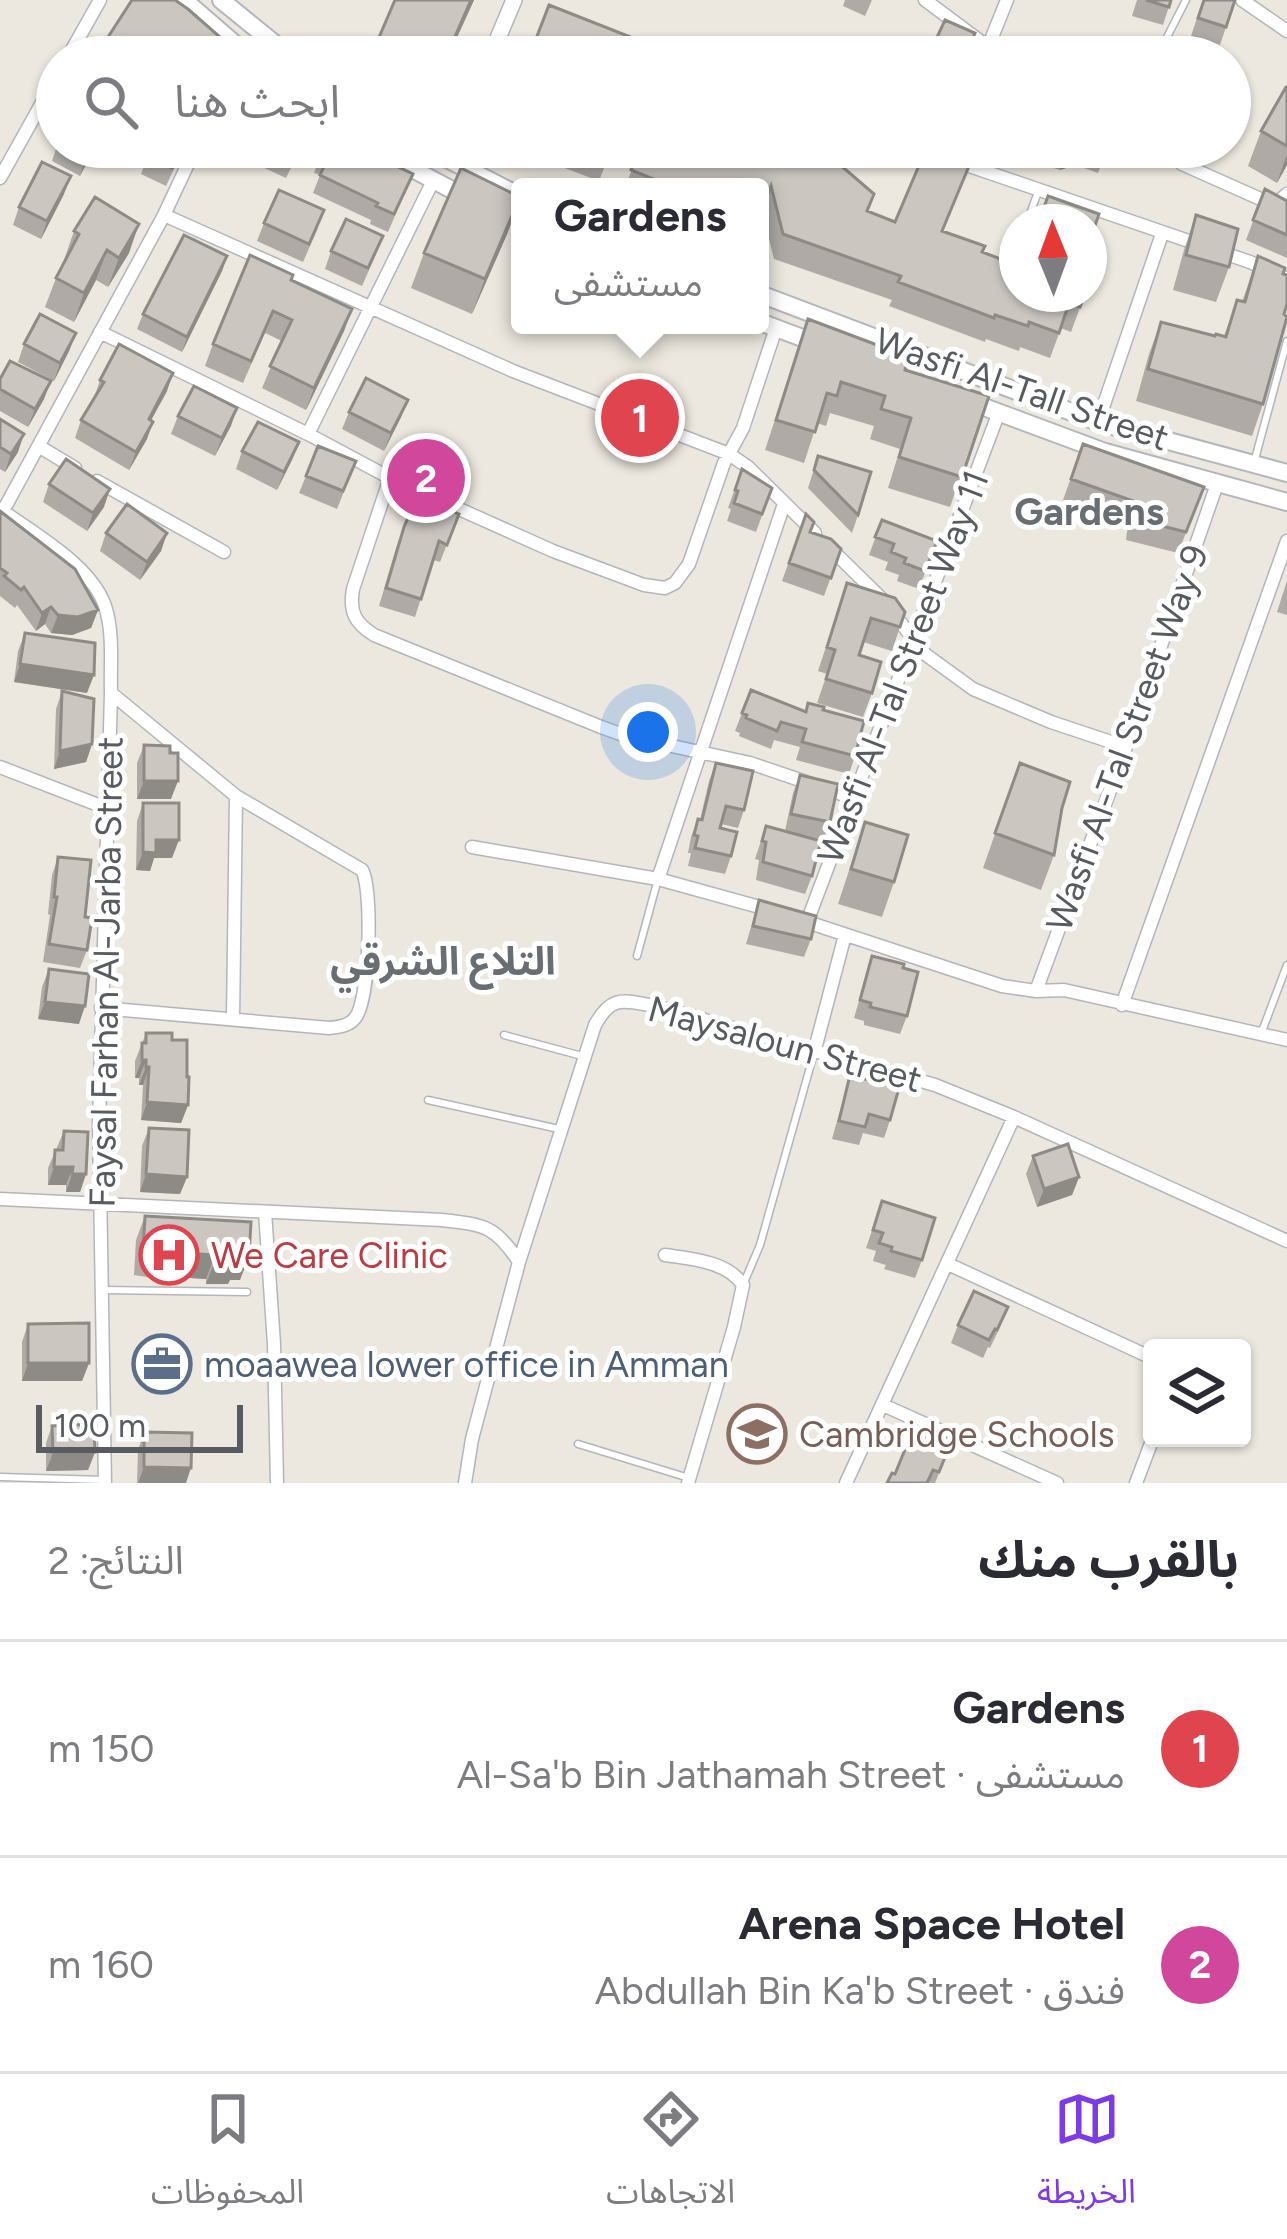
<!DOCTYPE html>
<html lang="ar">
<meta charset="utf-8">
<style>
body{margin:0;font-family:Figtree,"Noto Sans Arabic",sans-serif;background:#f7f7f7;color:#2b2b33;direction:rtl}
.controls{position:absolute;right:36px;bottom:36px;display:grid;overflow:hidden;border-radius:12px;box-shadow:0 3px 9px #0004}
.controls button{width:108px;height:108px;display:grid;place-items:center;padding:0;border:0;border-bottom:3px solid #e1e1e2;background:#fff;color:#2b2b33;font:60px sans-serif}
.compass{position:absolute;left:999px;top:204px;width:108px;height:108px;border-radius:50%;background:#fff;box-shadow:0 3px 9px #0004;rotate:359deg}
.scale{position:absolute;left:36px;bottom:30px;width:207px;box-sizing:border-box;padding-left:12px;border:6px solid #585c60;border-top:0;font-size:33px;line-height:42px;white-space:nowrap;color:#585c60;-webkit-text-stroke:9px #fff;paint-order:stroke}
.you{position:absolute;left:648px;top:732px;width:42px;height:42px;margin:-30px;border:9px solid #fff;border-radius:50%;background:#1a73e8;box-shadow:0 0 0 18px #1a73e833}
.badge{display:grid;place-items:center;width:78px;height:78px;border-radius:50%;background:#7c3aed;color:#fff;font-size:39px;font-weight:700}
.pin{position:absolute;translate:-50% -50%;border:6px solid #fff;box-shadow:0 3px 12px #0006}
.popup{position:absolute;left:511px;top:178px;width:258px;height:156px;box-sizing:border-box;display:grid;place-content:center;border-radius:12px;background:#fff;filter:drop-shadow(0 3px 9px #0005);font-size:39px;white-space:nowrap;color:#7c7c81}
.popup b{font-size:45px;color:#2b2b33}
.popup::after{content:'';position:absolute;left:50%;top:100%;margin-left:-24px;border:24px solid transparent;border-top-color:#fff}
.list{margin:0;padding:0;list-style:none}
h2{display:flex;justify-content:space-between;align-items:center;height:156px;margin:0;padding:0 48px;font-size:51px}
h2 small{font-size:39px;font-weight:400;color:#7c7c81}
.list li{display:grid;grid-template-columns:78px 1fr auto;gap:36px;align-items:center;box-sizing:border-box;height:216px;padding:0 48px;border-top:3px solid #e1e1e2}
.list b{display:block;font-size:45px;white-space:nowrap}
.list p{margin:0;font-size:39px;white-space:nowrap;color:#7c7c81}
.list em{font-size:39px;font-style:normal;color:#7c7c81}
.icon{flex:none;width:66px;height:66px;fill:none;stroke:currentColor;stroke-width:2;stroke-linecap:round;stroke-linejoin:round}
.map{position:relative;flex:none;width:1287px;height:1483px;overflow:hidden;direction:ltr}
.search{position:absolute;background:#fff;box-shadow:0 3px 9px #0004;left:36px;right:36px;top:36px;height:132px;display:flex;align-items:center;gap:30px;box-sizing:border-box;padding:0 42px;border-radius:66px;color:#7c7c81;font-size:45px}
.sheet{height:588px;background:#fff}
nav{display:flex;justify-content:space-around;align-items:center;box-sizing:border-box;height:168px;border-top:3px solid #e1e1e2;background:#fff;font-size:33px;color:#7c7c81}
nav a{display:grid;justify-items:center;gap:6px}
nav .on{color:#7c3aed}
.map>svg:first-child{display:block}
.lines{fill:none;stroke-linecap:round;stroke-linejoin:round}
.service-casing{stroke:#b2b6ba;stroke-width:9}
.minor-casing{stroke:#b2b6ba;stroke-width:15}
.tertiary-casing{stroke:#b2b6ba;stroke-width:18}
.secondary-casing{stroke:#b3b7bc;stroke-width:20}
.service{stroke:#fff;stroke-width:6}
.minor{stroke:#fff;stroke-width:12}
.tertiary{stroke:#fff;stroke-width:15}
.secondary{stroke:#fff;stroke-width:16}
.wall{fill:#afaaa5}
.shaded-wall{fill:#8e8b86}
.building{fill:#cbc6c0;stroke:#8e8b86;stroke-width:3}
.labels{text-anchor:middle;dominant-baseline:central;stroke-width:10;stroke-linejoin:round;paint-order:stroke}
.street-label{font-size:36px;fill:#585c60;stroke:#fff}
.health-label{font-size:36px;fill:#be3a42;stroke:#fff;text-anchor:start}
.service-label{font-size:36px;fill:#4e5e75;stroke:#fff;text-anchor:start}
.education-label{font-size:36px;fill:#785e54;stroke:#fff;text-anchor:start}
.neighbourhood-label{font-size:39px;font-weight:bold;fill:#696e72;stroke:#fff}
</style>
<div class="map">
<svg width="1287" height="1483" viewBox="0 0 1287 1483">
<rect width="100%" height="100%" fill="#ece8df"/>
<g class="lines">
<defs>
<path id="service" d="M1160,51L1186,0
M1027,222L1038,192
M1015,255L1017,249
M1255,459L1287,341
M637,956L658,879
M1261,1034L1287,965
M504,1035L582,1056
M428,1100L559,1129
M743,1285L760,1245L814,1053
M102,1290L247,1292
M578,1444L689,1478
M0,1477L104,1480"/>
<path id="minor" d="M925,0L988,47
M1242,0L1287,31
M68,57L100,0
M984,57L1007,0
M914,147L1250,262L1287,279
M1182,164L1274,205L1287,194
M0,178L57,76
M164,215L513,371L729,454L748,467L815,533
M100,332L308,434L390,478L553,551L644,585L665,588L675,583L689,564L724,463L743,428L776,328
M1098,422L1162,234
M308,434L433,181
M40,447L75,468
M390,478L353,589C349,612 355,623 374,635L601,727L626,736L750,763L853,798
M97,481L224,552
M0,509C34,534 91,565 105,606C114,633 110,666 111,693L99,1124L105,1483
M3,511L164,215L187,166
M829,547L883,600L925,654L973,689L1051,722L1126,747
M0,767L106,808
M472,847L658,879L770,910
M658,879L784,504
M801,920L1002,986L1036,991L1064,990L1287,1040
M807,922L999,412
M1036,991L1126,747L1217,484
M1122,1005L1287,541
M101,1008L329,1028C339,1027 349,1026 355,1018C370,1001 373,889 362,870L236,796L111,693
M233,1019L236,796
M815,1049L845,935
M0,1199L442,1220C484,1225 495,1225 519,1262
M265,1212L274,1344L277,1483
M665,1255C691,1259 727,1261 743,1285L734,1327L688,1483
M948,1264L1152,1358
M883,1405L1057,1483
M465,1483L472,1439L519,1262L595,1025C612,994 624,1001 655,1006L935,1085L1014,1117L1287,1241
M846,1483L1014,1117
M1136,1483L1153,1438"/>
<path id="tertiary" d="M490,57L514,0"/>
<path id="secondary" d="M184,0L250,57
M221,0L291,57
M371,147L471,200
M424,147L520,196
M760,294L1098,422L1287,473
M760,322L821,345
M968,401L1105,452L1287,502"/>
</defs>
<use href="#service" class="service-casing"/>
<use href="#minor" class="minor-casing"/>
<use href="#tertiary" class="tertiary-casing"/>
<use href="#secondary" class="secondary-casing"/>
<use href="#service" class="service"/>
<use href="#minor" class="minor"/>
<use href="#tertiary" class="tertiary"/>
<use href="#secondary" class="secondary"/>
</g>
<path class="wall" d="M132,0L237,52L235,57H97Z
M395,0H474L448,57H371Z
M845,0H872L865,16L843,6Z
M1137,0H1171L1163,25L1132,16Z
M1203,0H1235L1220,45L1191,36Z
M945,20L975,33L966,57H929Z
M1287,87V165L1277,183L1248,166L1261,131Z
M57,146L95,147L80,176L52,161Z
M252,147H301L286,178L247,160Z
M324,147L371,154L413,174L388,232L370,224L371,220L313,193L320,175L314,173Z
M509,147H612L599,181Z
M641,147L867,211L895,222L969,166L943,231L982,252L1085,294L1071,332L1061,328L1050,358L1020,347L1019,351L986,339L985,342L889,306L892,300L774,259L762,210L760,187H625Z
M999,147H1033L1027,160Z
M1055,147H1108L1098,173L1068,162L1066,168L1060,170L1053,168L1050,161Z
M181,154L166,186L141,174L148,156Z
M1265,189L1287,201V258L1246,240Z
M64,194L41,239L13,225L19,207Z
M1196,215L1229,267L1216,302L1173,290L1184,250Z
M264,223L318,228L303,262L257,241Z
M74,231L129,253L108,287L96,280L74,322L45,307L56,278L65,261L64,260Z
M508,232L472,314L411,288L424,253Z
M331,251L376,254L362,286L325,269Z
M227,256L222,271L182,352L137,329L143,314Z
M1258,256L1263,404L1252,436L1136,401L1149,354L1161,322L1215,336H1224L1237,300L1242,302Z
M520,267V291L512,287Z
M292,280L352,309L344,331L306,410L262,388L282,341L265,333L243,383L205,366L213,344Z
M808,319L905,370L989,396L950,507L888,488L900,449L870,439L874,426L830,413L826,426L817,423L804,463L765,450Z
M76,333L69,351L54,381L18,362L24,344Z
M0,379L44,399L28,427L0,411Z
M100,380L167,391L151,420L147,439L129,470L75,438L81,420L94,398Z
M408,400L401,417L384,451L342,429L349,412Z
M237,408L215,456L171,434L178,416Z
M0,419L18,452L5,472L0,469Z
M299,442L277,490L236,469L242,451Z
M1083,444L1204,487L1178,553L1126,540L1128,524L1063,500Z
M818,456L858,515L852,533L808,488Z
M356,461L337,509L299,493L306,476Z
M742,469L772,488L756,532L727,521L731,509L728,508Z
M49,484L104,507L87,531L43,502Z
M417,497L459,514L440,562L433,560L415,617L379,606L397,545Z
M0,511L98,610L91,628L72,635L51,633L45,624L36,631L17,605L15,608L0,596Z
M806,514L810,532L841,549L824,596L782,581Z
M882,520L937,541L919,589L897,581L899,575L885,570L888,562L869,555Z
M106,533H167L161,551L140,580L100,551Z
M1287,581V615L1277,612Z
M847,583L905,612L892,651L863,642L859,655L872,693L863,717L817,703L827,674L818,671Z
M25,633L87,693L14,682L18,651Z
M751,690L805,712L823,710L855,756L849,774L796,760L800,747L774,740L771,749L739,736L740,733L735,731Z
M62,691L92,744L86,762L54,769L56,709Z
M144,745L171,799H137V763Z
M716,763L744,810L738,828L721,824L720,828L731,856L725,874L688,866L691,853H688L691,837L698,819L700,820L709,781Z
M1020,763L1062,808L1054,855L1041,890L983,868Z
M800,775L830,822L823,840L791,833L812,876L805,894L756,880L759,860L755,859L766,826L785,831L793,793Z
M143,803L172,858H154L150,871L136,870L137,821Z
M865,822L894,882L882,917L838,904Z
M58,857L85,917L87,950L80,968L43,962L50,915L48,914L52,875Z
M759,900L811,939L804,957L746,944Z
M872,956L903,968L907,1016L900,1034L864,1025V1021L854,1018Z
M49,969L79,1024L38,1019L42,987Z
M146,1033L172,1040L188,1105L181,1123L141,1120L143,1085H139V1078H135V1061Z
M850,1075L890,1120L884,1138L863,1133L859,1145L832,1139Z
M149,1128L187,1177L180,1194L140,1192L142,1146Z
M64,1131L86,1174L80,1192H66V1185H48V1168Z
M1033,1156L1079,1177L1072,1195L1037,1207L1026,1174Z
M882,1201L922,1260L915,1278L884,1269L886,1265L873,1261L876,1251L866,1248Z
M145,1216L251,1222L240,1280H230L228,1284H206V1279L175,1277L173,1281L134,1275L136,1240Z
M28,1324L89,1363L82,1381H22V1342Z
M958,1325H1001L990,1348L988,1347L983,1358L951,1343Z
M52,1426L95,1452L88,1470L46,1471V1443Z
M144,1432L186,1483H137L138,1450Z
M952,1440L935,1483H887L895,1474Z"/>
<path class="shaded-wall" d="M471,0H474L448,57H446Z
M92,147H95L80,176L86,158Z
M1068,147H1074L1066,168L1060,170Z
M1287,154V165L1277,183Z
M71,176L64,194L41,239L47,221Z
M520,198L508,232L472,314L485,279Z
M139,224L129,253L108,287L119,258Z
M107,250L96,280L74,322L84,293Z
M227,256L222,271L182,352L187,337Z
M352,309L344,331L306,410L314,388Z
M76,333L69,351L54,381L60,363Z
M173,373L167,391L142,437L149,419Z
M51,381L44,399L28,427L35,409Z
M408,400L401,417L384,451L391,433Z
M237,408L231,426L215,456L222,438Z
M153,422L147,439L129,470L136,452Z
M24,434L18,452L5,472L11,454Z
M299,442L292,460L277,490L284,472Z
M110,489L104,507L87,531L93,513Z
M167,533L161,551L140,580L147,562Z
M51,607L45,624L36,631L42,613Z
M98,610L91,628L72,635L51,633L58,615Z
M20,664L94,675L87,693L14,682Z
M92,744L86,762L54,769L60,751Z
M144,781H178L171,799H137Z
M156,840H179L172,858H154L150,871L136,870L143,852Z
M45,1002L85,1006L79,1024L38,1019Z
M142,1060H146L139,1078H135Z
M146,1067H149L143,1085H139Z
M147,1102L188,1105L181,1123L141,1120Z
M54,1167H73L66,1185H48Z
M72,1174H86L80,1192H66Z
M146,1174L187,1177L180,1194L140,1192Z
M1079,1177L1072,1195L1037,1207L1044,1189Z
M182,1253L215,1255L206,1279L175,1277Z
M237,1256L249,1257L240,1280H230L228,1284H206L215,1260Z
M28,1363H89L82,1381H22Z
M95,1452L88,1470L46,1471L53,1453Z
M144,1467L191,1468L186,1483H138Z"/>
<path class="building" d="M132,0H175L188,9L237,52L234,57H168L169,56L148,42L139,57H109L99,51Z
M395,0H471L446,57H404L377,42Z
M1146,0H1171L1169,7Z
M1204,0H1235L1226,27L1198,18Z
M549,5L651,45L646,57H529Z
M945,20L975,33L965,57H958L933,46Z
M1018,48L1033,57H1012Z
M1286,87H1287V146L1261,131Z
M65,147H92L86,158Z
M152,147H182L172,168L148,156Z
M264,147H299L293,161Z
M324,147H374L371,154L413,174L394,214L376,206L378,203L320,175L328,158L320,155Z
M580,147H611L607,157Z
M641,147H822L824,151L874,194L867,211L895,222L926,149L969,166L942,231L985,246L982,252L1017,265V294H1085L1080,307L1069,303L1059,333L1029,322L1028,326L995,315L994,318L898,282L901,276L783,234L771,186L760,214V187H673L631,170Z
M42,162L71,176L47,221L19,207Z
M461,168L520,197L485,279L424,253Z
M1265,189L1287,201V235L1253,220Z
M279,190L324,210L309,244L264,223Z
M1048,196L1099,214L1089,243V222H1039Z
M95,197L139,224L119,258L107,250L84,293L56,278L79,234L74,231Z
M1196,215L1238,229L1229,267L1186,255Z
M346,219L383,236L368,268L331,251Z
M184,235L227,256L187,337L143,314Z
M250,255L293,275L291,280L352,309L314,388L270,366L292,320L273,311L251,361L213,344Z
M1258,256L1285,268L1283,274L1287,275V304L1284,314L1287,317L1263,404L1148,369L1161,322L1215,336L1216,334L1226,337L1237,300L1245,302Z
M1089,260L1096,262L1089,282Z
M520,267V284L514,281Z
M40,314L76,333L60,363L24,344Z
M808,319L909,357L905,370L989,396L962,477L899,457L911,418L881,409L885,396L841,382L837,396L827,393L815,432L776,420Z
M119,344L173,373L149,419L153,422L136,452L81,420L104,382L100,380Z
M10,361L51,381L35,409L0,389V379Z
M366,378L408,400L391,433L349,412Z
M194,386L237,408L222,438L178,416Z
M0,419L24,434L11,454L0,447Z
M258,422L299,442L284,472L242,451Z
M1083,444L1204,487L1186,532L1134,519L1136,502L1071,479Z
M318,446L356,461L343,491L306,476Z
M818,456L871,472L858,515L814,470Z
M66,459L110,489L93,513L49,484Z
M742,469L772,488L762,514L734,503L738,491L735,490Z
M417,497L459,514L447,545L439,541L421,599L386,588L404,527Z
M127,504L167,533L147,562L106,533Z
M0,511L75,569L98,610L78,617L58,615L51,607L42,613L24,587L21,590L4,576L7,573L0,568Z
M806,514L814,522L810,532L831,539L841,549L831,578L789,563Z
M882,520L937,541L925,571L904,563L906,558L891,552L894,544L875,537Z
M847,583L895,598L905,612L900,627L871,618L859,655L881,662L872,693L826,679L835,650L827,647Z
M25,633L95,643L94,675L20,664Z
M751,690L806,712L808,703L824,707L823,710L864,721L855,756L802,742L806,729L781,722L777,731L746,718L747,715L742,713Z
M62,691L94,699L92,744L60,751Z
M144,745L170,746V753H178V781H144Z
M716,763L753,771L744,810L726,806L720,828L737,832L731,856L695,848L698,836L694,835L698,819L702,820Z
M1020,763L1070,782L1062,808L1054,855L995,833Z
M800,775L838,784L830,822L791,814Z
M143,803H179V840H156V853L143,852Z
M865,822L908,835L894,882L851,869Z
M766,826L821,841L812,876L763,862L766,842L762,841Z
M58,857L91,860L85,917L92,918L87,950L49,944L57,897H54Z
M759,900L816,916L811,939L753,926Z
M872,956L904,964L903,968L918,972L907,1016L870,1007L871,1003L860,1000Z
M49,969L89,974L85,1006L45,1002Z
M146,1033H172V1040H187V1077H189L188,1105L147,1102L149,1067H146V1060H142V1043H146Z
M850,1075L899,1088L890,1120L869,1114L865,1127L839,1121Z
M149,1128L189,1130L187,1177L146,1174Z
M64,1131L88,1132L86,1174H72L73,1167H54L55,1150H63Z
M1068,1144L1079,1177L1044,1189L1033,1156Z
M882,1201L935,1218L922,1260L891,1251L892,1247L879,1243L883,1233L873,1230Z
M145,1216L251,1222L249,1257L237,1256V1260H215V1255L182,1253V1257L143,1251Z
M974,1291L1008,1307L997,1330L995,1329L989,1340L958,1325Z
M89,1323V1363H28V1324Z
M94,1424L95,1452L53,1453L52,1426Z
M915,1425L952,1440L939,1472L933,1470L927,1483H887L892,1473L895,1474Z
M144,1432L192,1433L191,1468L144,1467Z"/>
<defs>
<symbol id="hospital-ring" viewBox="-11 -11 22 22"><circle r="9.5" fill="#fff" stroke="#e0444e" stroke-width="1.5"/><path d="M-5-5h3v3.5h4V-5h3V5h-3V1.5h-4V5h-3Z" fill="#e0444e"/></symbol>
<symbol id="office-ring" viewBox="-11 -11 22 22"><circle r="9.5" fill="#fff" stroke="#5c6f8a" stroke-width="1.5"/><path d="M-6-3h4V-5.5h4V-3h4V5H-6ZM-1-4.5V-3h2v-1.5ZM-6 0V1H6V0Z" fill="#5c6f8a"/></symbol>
<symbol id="school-ring" viewBox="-11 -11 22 22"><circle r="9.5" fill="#fff" stroke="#8d6e63" stroke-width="1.5"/><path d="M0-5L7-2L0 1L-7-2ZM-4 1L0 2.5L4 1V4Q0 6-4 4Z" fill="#8d6e63"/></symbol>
</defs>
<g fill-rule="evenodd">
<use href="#hospital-ring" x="136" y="1222" width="66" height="66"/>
<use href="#office-ring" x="129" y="1331" width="66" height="66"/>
<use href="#school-ring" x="724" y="1401" width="66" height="66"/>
</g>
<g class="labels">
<g class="street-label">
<text transform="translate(1022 389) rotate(19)">Wasfi Al-Tall Street</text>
<text transform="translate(903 667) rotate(-69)">Wasfi Al-Tal Street Way 11</text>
<text transform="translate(1127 738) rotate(-70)">Wasfi Al-Tal Street Way 9</text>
<text transform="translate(106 972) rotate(-89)">Faysal Farhan Al-Jarba Street</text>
<text transform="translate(785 1044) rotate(15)">Maysaloun Street</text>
</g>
<g class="health-label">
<text x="211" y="1255">We Care Clinic</text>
</g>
<g class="service-label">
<text x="204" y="1364">moaawea lower office in Amman</text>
</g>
<g class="education-label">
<text x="799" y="1434">Cambridge Schools</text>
</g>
<g class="neighbourhood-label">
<text x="1089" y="511">Gardens</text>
<text x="443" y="961">التلاع الشرقي</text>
</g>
</g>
</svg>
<div class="controls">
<button><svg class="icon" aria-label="layers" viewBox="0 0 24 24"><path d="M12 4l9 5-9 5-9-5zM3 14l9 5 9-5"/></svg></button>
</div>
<svg class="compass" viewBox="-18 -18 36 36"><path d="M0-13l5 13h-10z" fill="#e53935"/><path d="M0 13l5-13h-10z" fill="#7c7c81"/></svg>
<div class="scale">100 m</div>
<div class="you"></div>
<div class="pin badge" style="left:640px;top:418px;background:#e0444e">1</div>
<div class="popup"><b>Gardens</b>مستشفى</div>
<div class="pin badge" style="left:426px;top:478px;background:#d1479c">2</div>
<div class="search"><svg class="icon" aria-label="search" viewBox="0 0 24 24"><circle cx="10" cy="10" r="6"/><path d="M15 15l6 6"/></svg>ابحث هنا</div>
</div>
<section class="sheet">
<h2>بالقرب منك<small>النتائج: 2</small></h2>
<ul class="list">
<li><span class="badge" style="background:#e0444e">1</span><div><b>Gardens</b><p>مستشفى · Al-Sa'b Bin Jathamah Street</p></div><em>150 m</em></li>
<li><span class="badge" style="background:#d1479c">2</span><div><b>Arena Space Hotel</b><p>فندق · Abdullah Bin Ka'b Street</p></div><em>160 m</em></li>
</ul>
</section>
<nav>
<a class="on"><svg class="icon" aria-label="map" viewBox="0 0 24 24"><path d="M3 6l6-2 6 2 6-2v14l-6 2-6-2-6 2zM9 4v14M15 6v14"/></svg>الخريطة</a>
<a><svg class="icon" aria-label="directions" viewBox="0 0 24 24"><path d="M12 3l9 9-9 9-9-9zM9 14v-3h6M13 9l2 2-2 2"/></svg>الاتجاهات</a>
<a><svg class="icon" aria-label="saved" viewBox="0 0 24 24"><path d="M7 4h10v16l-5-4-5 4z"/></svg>المحفوظات</a>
</nav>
